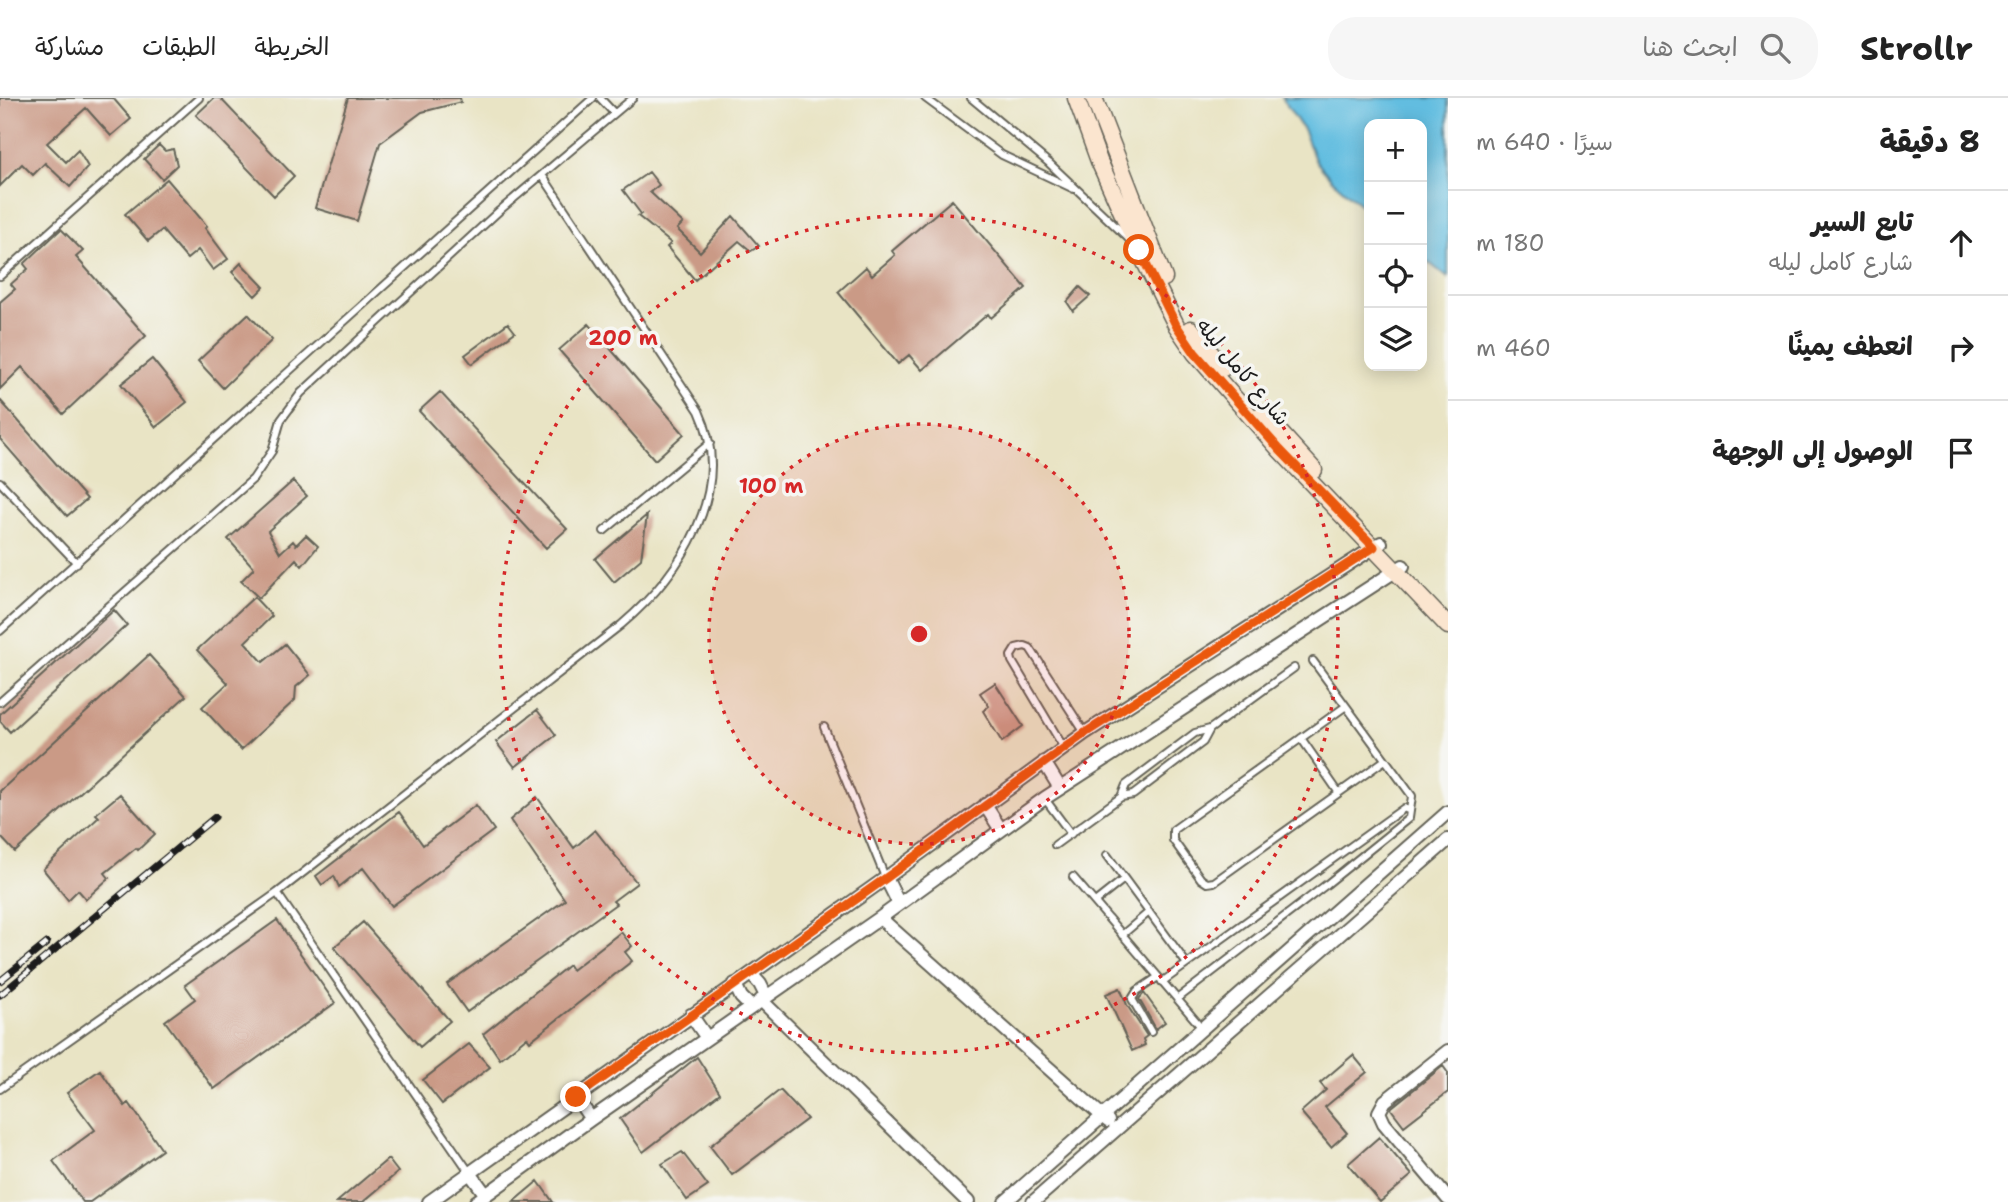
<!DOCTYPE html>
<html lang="ar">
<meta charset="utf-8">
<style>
body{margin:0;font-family:"Shantell Sans","Playpen Sans Arabic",sans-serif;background:#f6f6f6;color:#222;direction:rtl}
.controls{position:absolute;right:21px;top:21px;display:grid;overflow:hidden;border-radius:14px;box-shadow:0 4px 18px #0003}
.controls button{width:63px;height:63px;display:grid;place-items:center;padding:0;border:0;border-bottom:2px solid #e0e0e0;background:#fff;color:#222;font:35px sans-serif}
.stop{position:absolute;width:21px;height:21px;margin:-16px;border:5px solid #ea580c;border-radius:50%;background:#fff}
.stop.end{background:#ea580c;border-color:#fff;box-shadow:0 2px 7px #0008}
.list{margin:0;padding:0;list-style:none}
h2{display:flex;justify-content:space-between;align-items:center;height:91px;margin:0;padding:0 28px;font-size:30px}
h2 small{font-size:23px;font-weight:400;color:#767676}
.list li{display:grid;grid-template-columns:46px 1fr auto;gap:21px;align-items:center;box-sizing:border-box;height:105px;padding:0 28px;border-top:2px solid #e0e0e0}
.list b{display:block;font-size:26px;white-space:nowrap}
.list p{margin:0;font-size:23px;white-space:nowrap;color:#767676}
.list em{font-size:23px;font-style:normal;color:#767676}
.icon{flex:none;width:38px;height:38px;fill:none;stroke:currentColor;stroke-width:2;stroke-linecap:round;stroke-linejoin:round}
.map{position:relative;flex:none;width:1448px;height:1104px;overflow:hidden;direction:ltr}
header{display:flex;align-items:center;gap:42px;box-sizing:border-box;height:98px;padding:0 35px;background:#fff;border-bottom:2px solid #e0e0e0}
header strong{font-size:33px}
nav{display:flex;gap:38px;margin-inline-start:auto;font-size:24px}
.search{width:490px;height:63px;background:#f6f6f6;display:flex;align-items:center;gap:18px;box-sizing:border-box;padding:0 24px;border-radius:28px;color:#767676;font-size:26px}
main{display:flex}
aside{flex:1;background:#fff}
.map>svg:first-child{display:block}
.water{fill:#62bde0;stroke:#3f6c7e;stroke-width:2}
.building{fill:#ca9a86}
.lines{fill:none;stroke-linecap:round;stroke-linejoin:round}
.lane-casing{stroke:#646257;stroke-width:10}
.street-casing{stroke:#646257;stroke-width:16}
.secondary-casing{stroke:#646257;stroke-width:19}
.lane{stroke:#fff;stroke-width:6}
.street{stroke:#fff;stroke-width:12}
.secondary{stroke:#fbe5cf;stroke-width:16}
.rail-casing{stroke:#1c1c1c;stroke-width:7}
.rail{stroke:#f6f6f2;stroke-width:4.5;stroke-dasharray:13;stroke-linecap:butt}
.route{stroke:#ea580c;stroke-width:9}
.ring{fill:none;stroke:#d62828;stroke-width:3.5;stroke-dasharray:3.5 7}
.labels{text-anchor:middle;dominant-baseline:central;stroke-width:7;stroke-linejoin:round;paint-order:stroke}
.street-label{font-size:21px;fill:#1c1c1c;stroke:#f6f6f2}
.centre{fill:#d62828;stroke:#f6f6f2;stroke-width:3.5}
.ring-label{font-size:21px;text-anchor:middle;font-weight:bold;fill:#d62828;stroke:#f6f6f2;stroke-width:7;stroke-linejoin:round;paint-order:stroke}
</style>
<header>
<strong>Strollr</strong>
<div class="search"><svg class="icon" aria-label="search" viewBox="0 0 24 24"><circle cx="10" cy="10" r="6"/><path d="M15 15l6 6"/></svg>ابحث هنا</div>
<nav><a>الخريطة</a><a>الطبقات</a><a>مشاركة</a></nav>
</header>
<main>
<aside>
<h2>8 دقيقة<small>سيرًا · 640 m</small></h2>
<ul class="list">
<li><svg class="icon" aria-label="ahead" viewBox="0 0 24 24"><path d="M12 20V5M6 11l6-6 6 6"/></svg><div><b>تابع السير</b><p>شارع كامل ليله</p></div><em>180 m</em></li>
<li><svg class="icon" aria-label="right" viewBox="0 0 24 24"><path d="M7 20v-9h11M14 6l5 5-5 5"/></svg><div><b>انعطف يمينًا</b></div><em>460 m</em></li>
<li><svg class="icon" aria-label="arrive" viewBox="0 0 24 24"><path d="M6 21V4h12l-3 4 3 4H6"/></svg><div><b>الوصول إلى الوجهة</b></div></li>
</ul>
</aside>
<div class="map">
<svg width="1448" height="1104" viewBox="0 0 1448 1104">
<rect width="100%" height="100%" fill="#f6f6f2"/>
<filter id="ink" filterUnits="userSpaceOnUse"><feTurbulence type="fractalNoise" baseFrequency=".0143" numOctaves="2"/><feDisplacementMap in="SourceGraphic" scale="14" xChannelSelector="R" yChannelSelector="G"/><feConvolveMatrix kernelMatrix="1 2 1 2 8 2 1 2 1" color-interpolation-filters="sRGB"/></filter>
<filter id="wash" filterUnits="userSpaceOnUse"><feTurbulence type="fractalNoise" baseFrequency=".00686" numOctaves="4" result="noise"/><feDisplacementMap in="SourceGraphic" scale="28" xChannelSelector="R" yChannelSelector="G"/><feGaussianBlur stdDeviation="1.57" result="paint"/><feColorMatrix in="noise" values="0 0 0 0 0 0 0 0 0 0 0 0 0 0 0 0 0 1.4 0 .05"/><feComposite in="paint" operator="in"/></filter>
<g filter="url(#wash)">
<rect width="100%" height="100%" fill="#e9e4c5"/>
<path class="water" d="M1282,0H1448V180L1422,159V26H1369V114L1331,81L1315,62L1304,33Z"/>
<g id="blocks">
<path class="building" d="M0,0H113L131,21L111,38L86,10L47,45L66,64L78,52L88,69L70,89L45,65L33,77L22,66L0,88Z
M214,0H220L294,78L274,98L196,17Z
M348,0H460L461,4L422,14L380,45L357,123L315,110Z
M159,47L165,53L173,51L177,67L162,81L144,61Z
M649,74L659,87L650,94L683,125L677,131L700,154L733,118L759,148L751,153L739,143L695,182L667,149L671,145L638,118L641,116L623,92Z
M167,81L207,128L205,130L228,161L213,172L198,152L187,161L162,132L148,143L125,116Z
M952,102L1026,190L991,220L988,216L922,272L909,257L898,266L838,194L866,169L872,177L895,157L892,153Z
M61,131L83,153L76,159L146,238L63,316L22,269L0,291V204L15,191L11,186L28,171L24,166Z
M241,165L264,189L255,198L232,174Z
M1080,189L1090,198L1073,213L1067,204Z
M248,216L272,242L223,290L198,263Z
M508,225L515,234L472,266L465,257Z
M589,226L684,336L655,362L559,252Z
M152,261L187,304L156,329L121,286Z
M440,294L567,431L546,450L419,313Z
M0,302L87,401L67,418L0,341Z
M293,383L307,398L268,433L280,455L293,443L296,447L306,437L318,448L302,468L296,461L259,500L241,483L254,470L228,441Z
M647,417L641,461L614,484L595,461Z
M254,499L272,518L245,544L263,564L285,546L310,577L296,589L295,602L241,652L202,609L228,585L197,552Z
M114,512L127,527L10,634L0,623V616Z
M149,557L186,598L15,754L0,738V693Z
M995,585L1023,628L1002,644L983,613L989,608L980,595Z
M537,612L556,637L515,669L496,644Z
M120,696L155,736L138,752L136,750L105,775L109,780L86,801L78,792L68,802L43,771L99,719L96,716Z
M537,699L574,750L595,732L637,785L613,803L616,806L467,914L447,886L565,802L510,722Z
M476,707L494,732L392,808L363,770L339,789L334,778L322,787L316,778L399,714L423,747Z
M277,822L335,905L214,991L165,923L195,901L185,887Z
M363,824L450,923L420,949L334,849Z
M621,834L632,848L625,854L632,863L530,943L527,939L500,961L483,936L569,867L572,872Z
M1120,890L1127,907L1147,938L1143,941L1145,947L1132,953L1106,896Z
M1144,895L1165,924L1156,931L1139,901Z
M469,946L490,969L442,1006L423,982Z
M1353,957L1367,974L1325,1009L1347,1035L1331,1049L1301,1014L1326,992L1320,985Z
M697,959L720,995L643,1054L620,1021Z
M1443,968L1448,975V994L1404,1028L1391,1011L1392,1009Z
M100,972L125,1008L129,1005L162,1052L90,1104H83L53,1063L95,1032L67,995Z
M780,992L807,1021L732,1077L710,1048Z
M1379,1039L1412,1077L1380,1104L1348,1066Z
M682,1054L708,1088L687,1102L662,1066Z
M388,1061L398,1074L363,1104H337Z
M538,1083L553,1104H513Z"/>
</g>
</g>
<g filter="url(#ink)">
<use href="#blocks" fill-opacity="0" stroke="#646257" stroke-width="2"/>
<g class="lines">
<defs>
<path id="lane" d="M600,0L614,15
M925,0L1002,57L1074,91
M971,0L1049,65L1128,140
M0,178L199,0
M0,384L77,465
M604,433L710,345
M0,533L593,0
M1313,563L1412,698L1410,713
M0,604L253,381L272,353L281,322L301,295L499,113L633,0
M1346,608L1173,732V742L1201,781L1207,785L1214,784L1385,662
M824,629L885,779
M1301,640L1339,695
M1064,650L1012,563L1011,558L1016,550L1025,548L1030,550L1085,635
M1121,699L1126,687L1195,635L1210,631L1294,570
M1045,701L1071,736
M1055,747L1121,699L1133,697L1203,644L1210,631
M1107,757L1187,866
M1073,779L1202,930
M277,795L470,1075
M1095,804L1124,781
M1122,837L1149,814
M1162,884L1404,710L1410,713L1409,720L1327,786L1177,901
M1151,934L1132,901L1137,893L1158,879
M0,991L277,795L621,527C680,477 736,393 699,313L542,77"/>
<path id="street" d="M1044,664L1060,690
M985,707L1001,732
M886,780L899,806
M880,820L1108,1023
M751,876L760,886L766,898
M735,886L741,899L751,909
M761,902L968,1104
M691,917L707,940
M1448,953L1385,1003L1379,1014L1384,1025L1448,1101
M576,999L591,1021
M470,1075L486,1097
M429,1104L886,780L1085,635L1381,445
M476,1104L591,1021L880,820L1045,700L1403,468
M1005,1104L1448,714
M1033,1104L1448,742"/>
<path id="secondary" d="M1076,0L1099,63L1139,152L1176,227L1195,255L1280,352L1448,528
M1094,0L1164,180
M1191,231L1223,270
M1263,316L1314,372"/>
</defs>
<use href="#lane" class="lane-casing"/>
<use href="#street" class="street-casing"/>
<use href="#secondary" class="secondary-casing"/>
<use href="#lane" class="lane"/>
<use href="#street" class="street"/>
<use href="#secondary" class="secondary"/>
<defs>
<path id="rail" d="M0,883L47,845
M0,897L215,719"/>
</defs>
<use href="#rail" class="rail-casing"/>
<use href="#rail" class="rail"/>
</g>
</g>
<g class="lines" filter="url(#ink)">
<path class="route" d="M576,999L886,780L1085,635L1374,449L1280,352L1195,255L1176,227L1139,152"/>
</g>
<circle cx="919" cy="536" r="210" fill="#d62828" fill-opacity=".12"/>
<g class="ring">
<circle cx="919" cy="536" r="210"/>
<circle cx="919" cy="536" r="419"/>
</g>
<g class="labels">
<g class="street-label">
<text transform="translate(1243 274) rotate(50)">شارع كامل ليله</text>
</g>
</g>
<circle cx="919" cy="536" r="10" class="centre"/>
<g class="ring-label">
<text x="623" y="247">200 m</text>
<text x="771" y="395">100 m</text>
</g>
</svg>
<div class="controls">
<button>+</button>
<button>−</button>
<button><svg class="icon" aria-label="locate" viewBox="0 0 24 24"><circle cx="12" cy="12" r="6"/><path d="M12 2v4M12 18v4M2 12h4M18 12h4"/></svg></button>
<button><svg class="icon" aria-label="layers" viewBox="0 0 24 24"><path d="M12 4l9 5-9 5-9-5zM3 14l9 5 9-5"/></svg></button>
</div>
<div class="stop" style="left:1139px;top:152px"></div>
<div class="stop end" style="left:576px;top:999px"></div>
</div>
</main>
